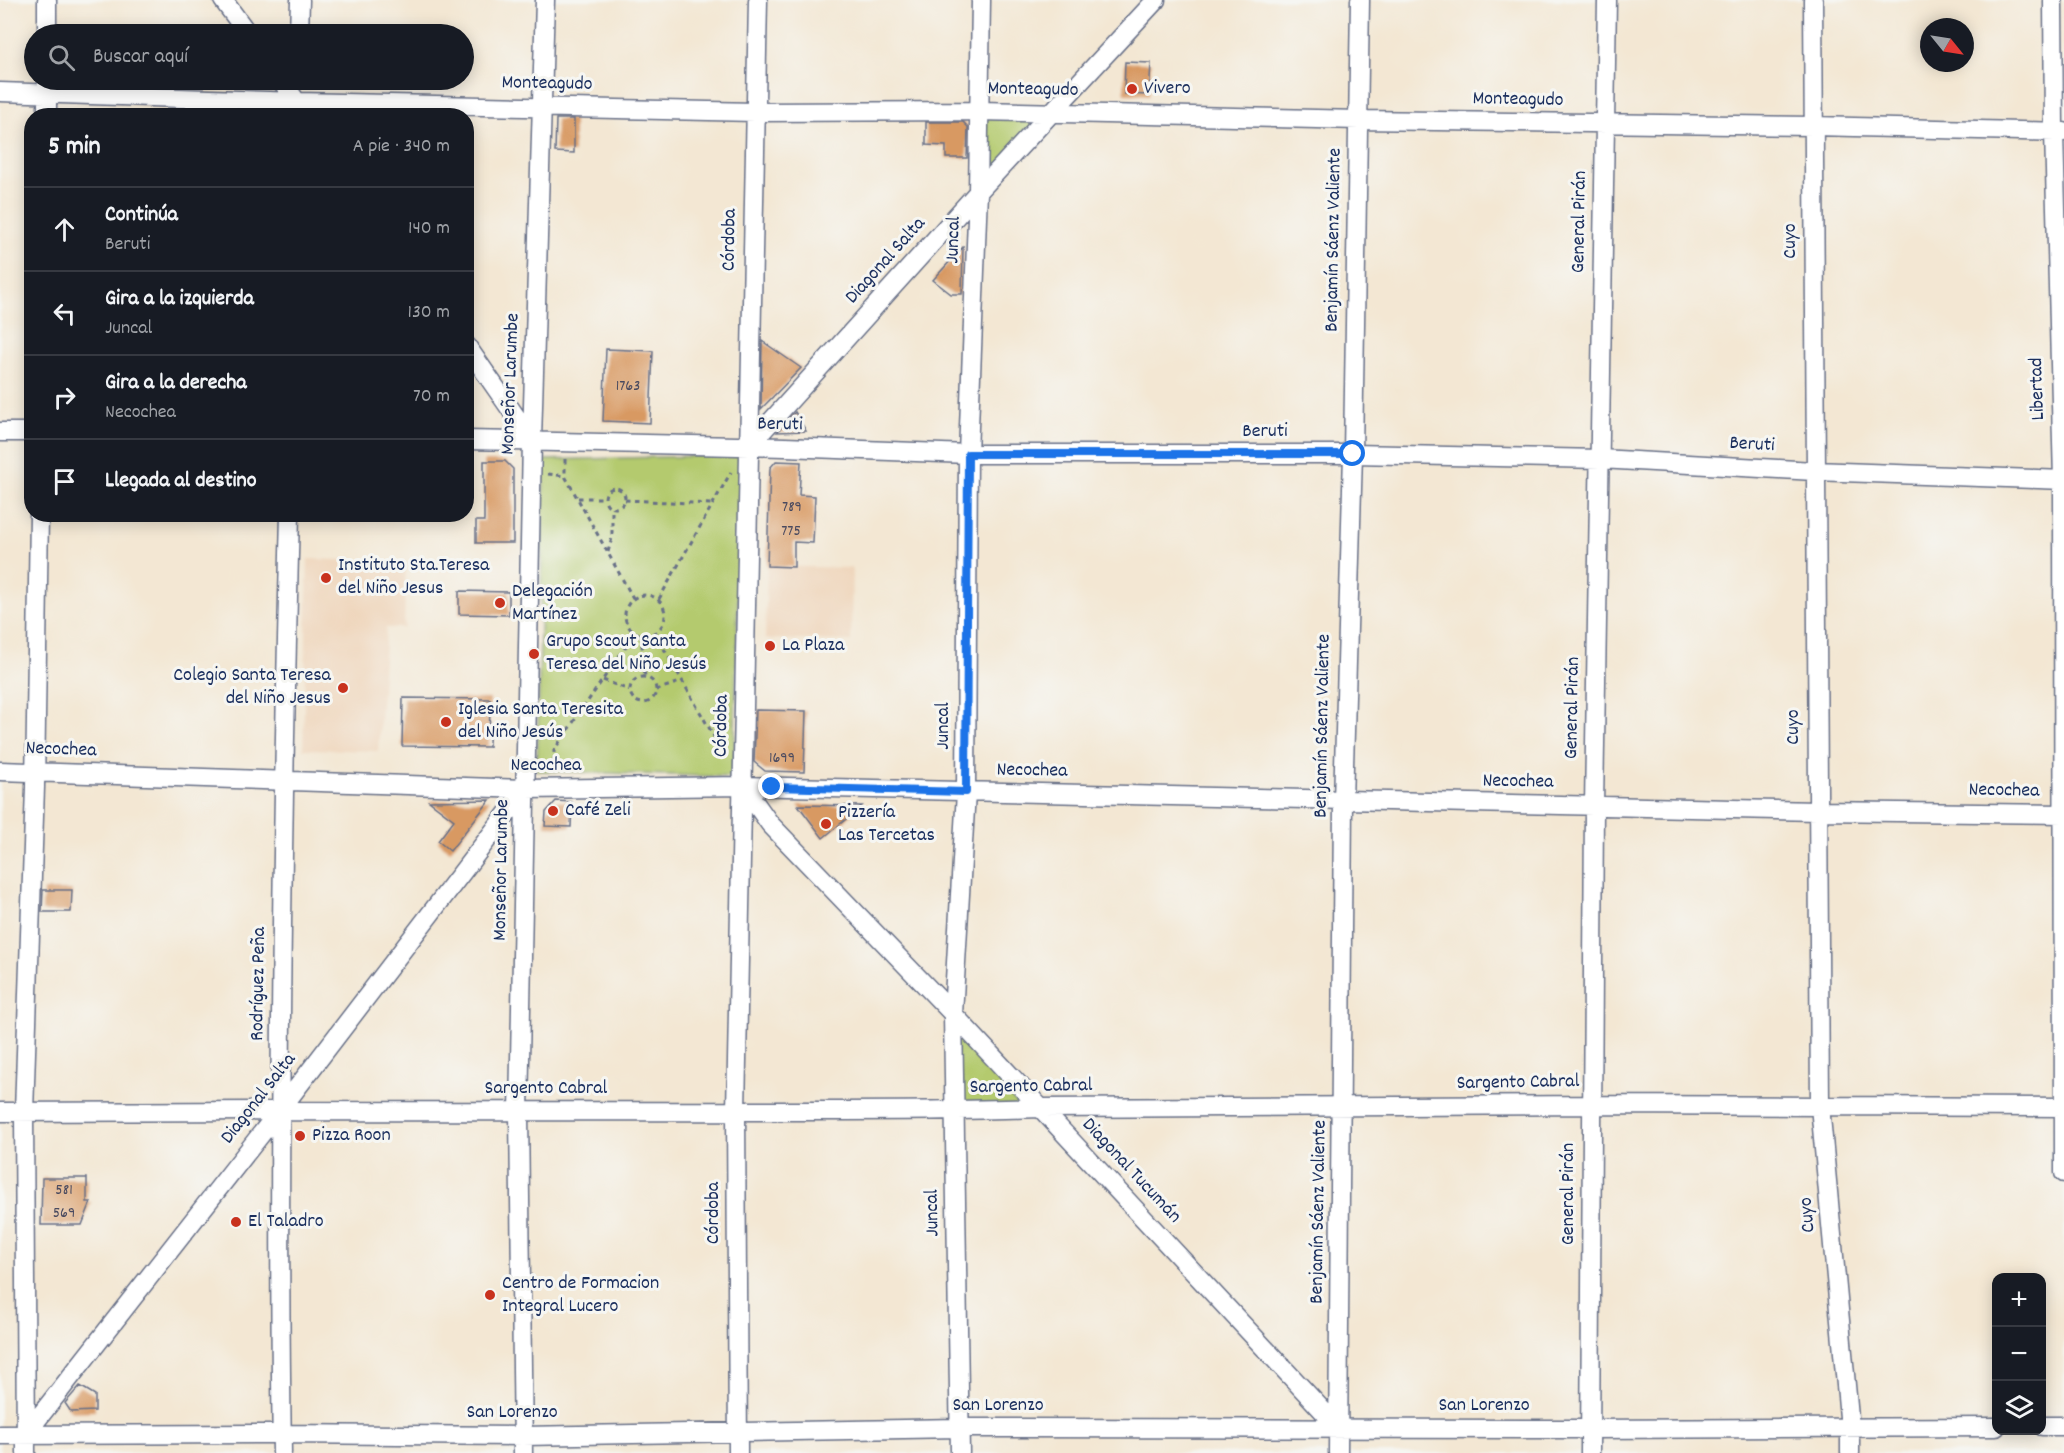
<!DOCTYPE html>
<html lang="es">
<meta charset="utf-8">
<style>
body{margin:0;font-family:Dekko,sans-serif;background:#20242c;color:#f1f3f6}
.controls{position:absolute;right:18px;bottom:18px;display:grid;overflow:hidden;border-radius:12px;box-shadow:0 3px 15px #0003}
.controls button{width:54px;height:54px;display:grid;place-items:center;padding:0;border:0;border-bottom:2px solid #363941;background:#171b24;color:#f1f3f6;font:30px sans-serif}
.compass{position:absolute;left:1920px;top:18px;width:54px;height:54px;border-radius:50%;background:#171b24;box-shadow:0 3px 15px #0003;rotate:120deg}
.stop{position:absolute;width:18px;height:18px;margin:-14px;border:4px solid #1a73e8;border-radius:50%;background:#fff}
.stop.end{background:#1a73e8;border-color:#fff;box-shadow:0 2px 6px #0008}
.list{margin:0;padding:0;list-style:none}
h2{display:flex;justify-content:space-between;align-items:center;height:78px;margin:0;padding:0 24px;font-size:26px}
h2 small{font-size:20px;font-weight:400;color:#9ea1a6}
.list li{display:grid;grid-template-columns:39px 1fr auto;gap:18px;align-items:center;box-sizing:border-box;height:84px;padding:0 24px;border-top:2px solid #363941}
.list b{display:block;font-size:22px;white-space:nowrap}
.list p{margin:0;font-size:20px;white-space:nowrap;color:#9ea1a6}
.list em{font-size:20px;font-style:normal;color:#9ea1a6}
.icon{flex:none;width:33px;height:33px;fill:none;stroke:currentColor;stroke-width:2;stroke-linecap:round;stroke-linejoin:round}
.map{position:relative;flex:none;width:2064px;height:1453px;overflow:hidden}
.search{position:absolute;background:#171b24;box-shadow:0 3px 15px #0003;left:24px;top:24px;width:450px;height:66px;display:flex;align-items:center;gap:15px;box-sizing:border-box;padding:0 21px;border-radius:33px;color:#9ea1a6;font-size:22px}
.panel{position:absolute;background:#171b24;box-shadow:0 3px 15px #0003;left:24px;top:108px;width:450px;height:414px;border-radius:24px}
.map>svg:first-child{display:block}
.built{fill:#efd6bc}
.green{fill:#b4ca6e;stroke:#687c66;stroke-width:1.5}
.building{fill:#d89962}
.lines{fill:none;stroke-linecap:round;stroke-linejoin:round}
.minor-casing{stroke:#676f87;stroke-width:21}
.path{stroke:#676f87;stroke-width:3;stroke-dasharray:4.5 4.5;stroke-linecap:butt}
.minor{stroke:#fff;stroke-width:18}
.route{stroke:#1a73e8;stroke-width:8}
.poi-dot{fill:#c8321e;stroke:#f6f6f2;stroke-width:2}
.labels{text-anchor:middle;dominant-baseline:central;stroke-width:6;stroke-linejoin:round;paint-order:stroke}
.number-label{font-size:16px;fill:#4a4a5f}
.street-label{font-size:20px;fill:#1b2f5e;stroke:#f6f6f2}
.poi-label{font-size:20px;fill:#1b2f5e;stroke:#f6f6f2;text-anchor:start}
</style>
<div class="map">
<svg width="2064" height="1453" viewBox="0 0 2064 1453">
<rect width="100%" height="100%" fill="#f6f6f2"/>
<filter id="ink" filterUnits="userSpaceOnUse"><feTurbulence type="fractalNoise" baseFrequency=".0167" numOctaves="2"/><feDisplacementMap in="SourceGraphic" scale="12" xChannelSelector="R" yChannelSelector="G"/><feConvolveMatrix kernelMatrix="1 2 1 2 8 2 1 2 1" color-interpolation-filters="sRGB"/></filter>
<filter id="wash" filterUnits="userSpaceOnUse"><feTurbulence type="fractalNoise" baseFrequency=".008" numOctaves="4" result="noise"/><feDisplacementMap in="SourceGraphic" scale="24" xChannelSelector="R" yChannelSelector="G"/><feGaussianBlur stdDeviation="1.35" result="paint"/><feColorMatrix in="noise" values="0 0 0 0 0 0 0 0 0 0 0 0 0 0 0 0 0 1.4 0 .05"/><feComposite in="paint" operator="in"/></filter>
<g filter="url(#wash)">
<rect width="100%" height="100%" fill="#f3e7d3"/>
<path class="built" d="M308,559L406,562L404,628H386L378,751L303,749Z
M767,566L852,568L851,641L765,639Z"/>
<path class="green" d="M979,111L1051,113L978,192Z
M741,455L734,777L537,771L544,460Z
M953,1014L1041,1108L955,1112Z"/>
<g id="blocks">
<path class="building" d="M1125,62L1151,63L1149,95L1124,94Z
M556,119H574V153L555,152Z
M926,122H963L968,127L967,158H946V146L926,145Z
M963,247L962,294H951L933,280Z
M762,341L801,368L761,409Z
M606,349L653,351L650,423L603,421Z
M795,412L806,431L777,432Z
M484,461H505L513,469V543H476V521H484Z
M776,461L801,462L799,495L815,496L813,543L794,542V567L767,566L770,468Z
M459,591L509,592V615L459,614Z
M403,698L490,699L489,747L402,746Z
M756,710L806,711L804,772L765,771L754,762Z
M490,800L450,851L438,841L454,820L429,801Z
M556,801L572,802L571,827L545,826L546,812Z
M798,805L862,806L823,838Z
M43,890H72L71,912H42Z
M42,1178H87V1202H91L82,1225H41Z
M80,1386L95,1395V1411L71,1412L65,1403Z"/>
</g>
</g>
<g filter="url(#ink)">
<use href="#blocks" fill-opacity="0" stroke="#676f87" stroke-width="1.5"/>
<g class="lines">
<defs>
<path id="minor" d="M47,0V34
M223,0L248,34
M1813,0L1820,1106L1850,1428V1453
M2053,0L2054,131L2063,480L2064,1173
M299,34L300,0
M281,80L307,116
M0,92L298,102L755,112L979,111L1359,120L1813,126L2064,132
M47,116V80
M466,345L532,440
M0,432H32
M466,440L785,447L968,454H1353L1600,459L1814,471L2064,480
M748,447L978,192L1156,0
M0,771L526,789L743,786L1817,811L2064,814
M743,786L770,824L953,1014L1339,1428
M0,1112C244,1110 488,1112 732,1111C835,1111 938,1112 1041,1108L1592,1105L2064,1107
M2042,1426H2064
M0,1435L282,1434L523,1436L958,1428L1590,1429L1996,1427
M25,1435L280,1110L526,789
M26,1453L24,1112L35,787L39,514
M282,1453C277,1140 282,827 290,514
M523,1453L519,1112L532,440L545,0
M738,1453L736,1111L758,0
M960,1453L953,1014L966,792L968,454L978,192L981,0
M1338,1453L1343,801L1353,454L1360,0
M1590,1453L1594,806L1607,0"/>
</defs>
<use href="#minor" class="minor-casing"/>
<path class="path" d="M565,459V476
M548,474L565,476L633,598
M605 498a10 10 0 1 1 20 0a10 10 0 1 1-20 0Z
M578,498H605
M625,500L713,504
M608,552L612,538V507
M625 615a20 20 0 1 1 40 0a20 20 0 1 1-40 0Z
M659,599L731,472
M655,633L724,754
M641,635L645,677
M630 690a13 13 0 1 1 26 0a13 13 0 1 1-26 0Z
M603,680L629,690
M656,690L683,681
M554,771V750L635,633"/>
<use href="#minor" class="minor"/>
</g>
</g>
<g class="lines" filter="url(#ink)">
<path class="route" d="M772,787L966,792L968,454H1353"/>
</g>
<g class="poi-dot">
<circle cx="1132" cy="89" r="6"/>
<circle cx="326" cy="578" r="6"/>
<circle cx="500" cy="603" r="6"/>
<circle cx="770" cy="646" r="6"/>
<circle cx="534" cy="654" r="6"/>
<circle cx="343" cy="688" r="6"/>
<circle cx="446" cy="722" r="6"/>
<circle cx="553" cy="811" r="6"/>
<circle cx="826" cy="824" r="6"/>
<circle cx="300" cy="1136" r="6"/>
<circle cx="236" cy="1222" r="6"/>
<circle cx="490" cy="1295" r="6"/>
</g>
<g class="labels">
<g class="number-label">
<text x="628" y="386">1763</text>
<text x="792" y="507">789</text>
<text x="791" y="531">775</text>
<text x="782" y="758">1699</text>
<text x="64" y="1190">581</text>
<text x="64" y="1213">569</text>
</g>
<g class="street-label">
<text transform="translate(547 84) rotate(1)">Monteagudo</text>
<text transform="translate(1033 90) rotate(1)">Monteagudo</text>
<text transform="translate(1518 100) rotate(1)">Monteagudo</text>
<text transform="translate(1580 222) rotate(-89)">General Pirán</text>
<text transform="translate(730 240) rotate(-89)">Córdoba</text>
<text transform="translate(954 240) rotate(-88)">Juncal</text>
<text transform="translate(1334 240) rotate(-89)">Benjamín Sáenz Valiente</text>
<text transform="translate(1791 241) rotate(-90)">Cuyo</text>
<text transform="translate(886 261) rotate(-48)">Diagonal Salta</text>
<text transform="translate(511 384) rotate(-88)">Monseñor Larumbe</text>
<text transform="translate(2038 389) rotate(-92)">Libertad</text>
<text transform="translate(780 425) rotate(1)">Beruti</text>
<text x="1265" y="432">Beruti</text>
<text transform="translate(1752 445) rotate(3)">Beruti</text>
<text transform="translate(1573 708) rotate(-89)">General Pirán</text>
<text transform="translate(722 726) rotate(-89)">Córdoba</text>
<text transform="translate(944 726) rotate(-90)">Juncal</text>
<text transform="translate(1323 726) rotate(-89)">Benjamín Sáenz Valiente</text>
<text transform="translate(1794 727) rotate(-90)">Cuyo</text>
<text transform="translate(61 750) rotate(2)">Necochea</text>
<text x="546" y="766">Necochea</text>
<text transform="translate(1032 771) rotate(1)">Necochea</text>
<text transform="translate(1518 782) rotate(1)">Necochea</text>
<text transform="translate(2004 791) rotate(1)">Necochea</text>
<text transform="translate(502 870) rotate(-89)">Monseñor Larumbe</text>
<text transform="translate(259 984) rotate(-89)">Rodríguez Peña</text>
<text transform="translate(1518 1083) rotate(-1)">Sargento Cabral</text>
<text transform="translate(1031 1087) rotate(-1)">Sargento Cabral</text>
<text x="546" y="1089">Sargento Cabral</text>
<text transform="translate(259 1099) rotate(-52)">Diagonal Salta</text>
<text transform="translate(1131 1171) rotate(47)">Diagonal Tucumán</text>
<text transform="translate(1569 1194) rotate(-90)">General Pirán</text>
<text transform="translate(1319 1212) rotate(-89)">Benjamín Sáenz Valiente</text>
<text transform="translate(714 1213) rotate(-90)">Córdoba</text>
<text transform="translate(933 1213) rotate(-91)">Juncal</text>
<text transform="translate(1808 1215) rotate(-95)">Cuyo</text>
<text x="998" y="1406">San Lorenzo</text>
<text x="1484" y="1406">San Lorenzo</text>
<text x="512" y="1413">San Lorenzo</text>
</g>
<g class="poi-label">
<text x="1144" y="89">Vivero</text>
<text x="338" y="566">Instituto Sta.Teresa<tspan x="338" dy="23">del Niño Jesus</tspan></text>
<text x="512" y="592">Delegación<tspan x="512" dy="23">Martínez</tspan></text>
<text x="546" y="642">Grupo Scout Santa<tspan x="546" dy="23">Teresa del Niño Jesús</tspan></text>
<text x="782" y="646">La Plaza</text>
<text x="331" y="676" text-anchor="end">Colegio Santa Teresa<tspan x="331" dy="23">del Niño Jesus</tspan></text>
<text x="458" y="710">Iglesia Santa Teresita<tspan x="458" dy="23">del Niño Jesús</tspan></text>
<text x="565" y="811">Café Zeli</text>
<text x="838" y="813">Pizzería<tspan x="838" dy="23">Las Tercetas</tspan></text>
<text x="312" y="1136">Pizza Roon</text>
<text x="248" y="1222">El Taladro</text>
<text x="502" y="1284">Centro de Formacion<tspan x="502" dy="23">Integral Lucero</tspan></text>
</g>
</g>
</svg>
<div class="controls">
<button>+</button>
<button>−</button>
<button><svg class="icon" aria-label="layers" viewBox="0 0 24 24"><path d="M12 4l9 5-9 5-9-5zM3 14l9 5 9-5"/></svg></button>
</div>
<svg class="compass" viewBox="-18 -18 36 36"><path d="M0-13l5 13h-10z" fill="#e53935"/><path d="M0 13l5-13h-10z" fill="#9ea1a6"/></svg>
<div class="stop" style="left:1353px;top:454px"></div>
<div class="stop end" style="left:772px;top:787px"></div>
<div class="search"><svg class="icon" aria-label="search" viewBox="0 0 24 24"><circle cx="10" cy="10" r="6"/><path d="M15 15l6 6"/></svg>Buscar aquí</div>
<section class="panel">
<h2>5 min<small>A pie · 340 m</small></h2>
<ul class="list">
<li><svg class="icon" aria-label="ahead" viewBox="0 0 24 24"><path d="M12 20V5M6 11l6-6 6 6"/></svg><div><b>Continúa</b><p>Beruti</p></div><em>140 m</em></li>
<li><svg class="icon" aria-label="left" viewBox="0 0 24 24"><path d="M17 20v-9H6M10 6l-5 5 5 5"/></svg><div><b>Gira a la izquierda</b><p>Juncal</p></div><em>130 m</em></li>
<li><svg class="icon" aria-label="right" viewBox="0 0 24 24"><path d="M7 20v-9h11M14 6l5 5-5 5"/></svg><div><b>Gira a la derecha</b><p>Necochea</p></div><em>70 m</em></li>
<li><svg class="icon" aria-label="arrive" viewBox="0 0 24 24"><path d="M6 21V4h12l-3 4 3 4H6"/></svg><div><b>Llegada al destino</b></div></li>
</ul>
</section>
</div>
